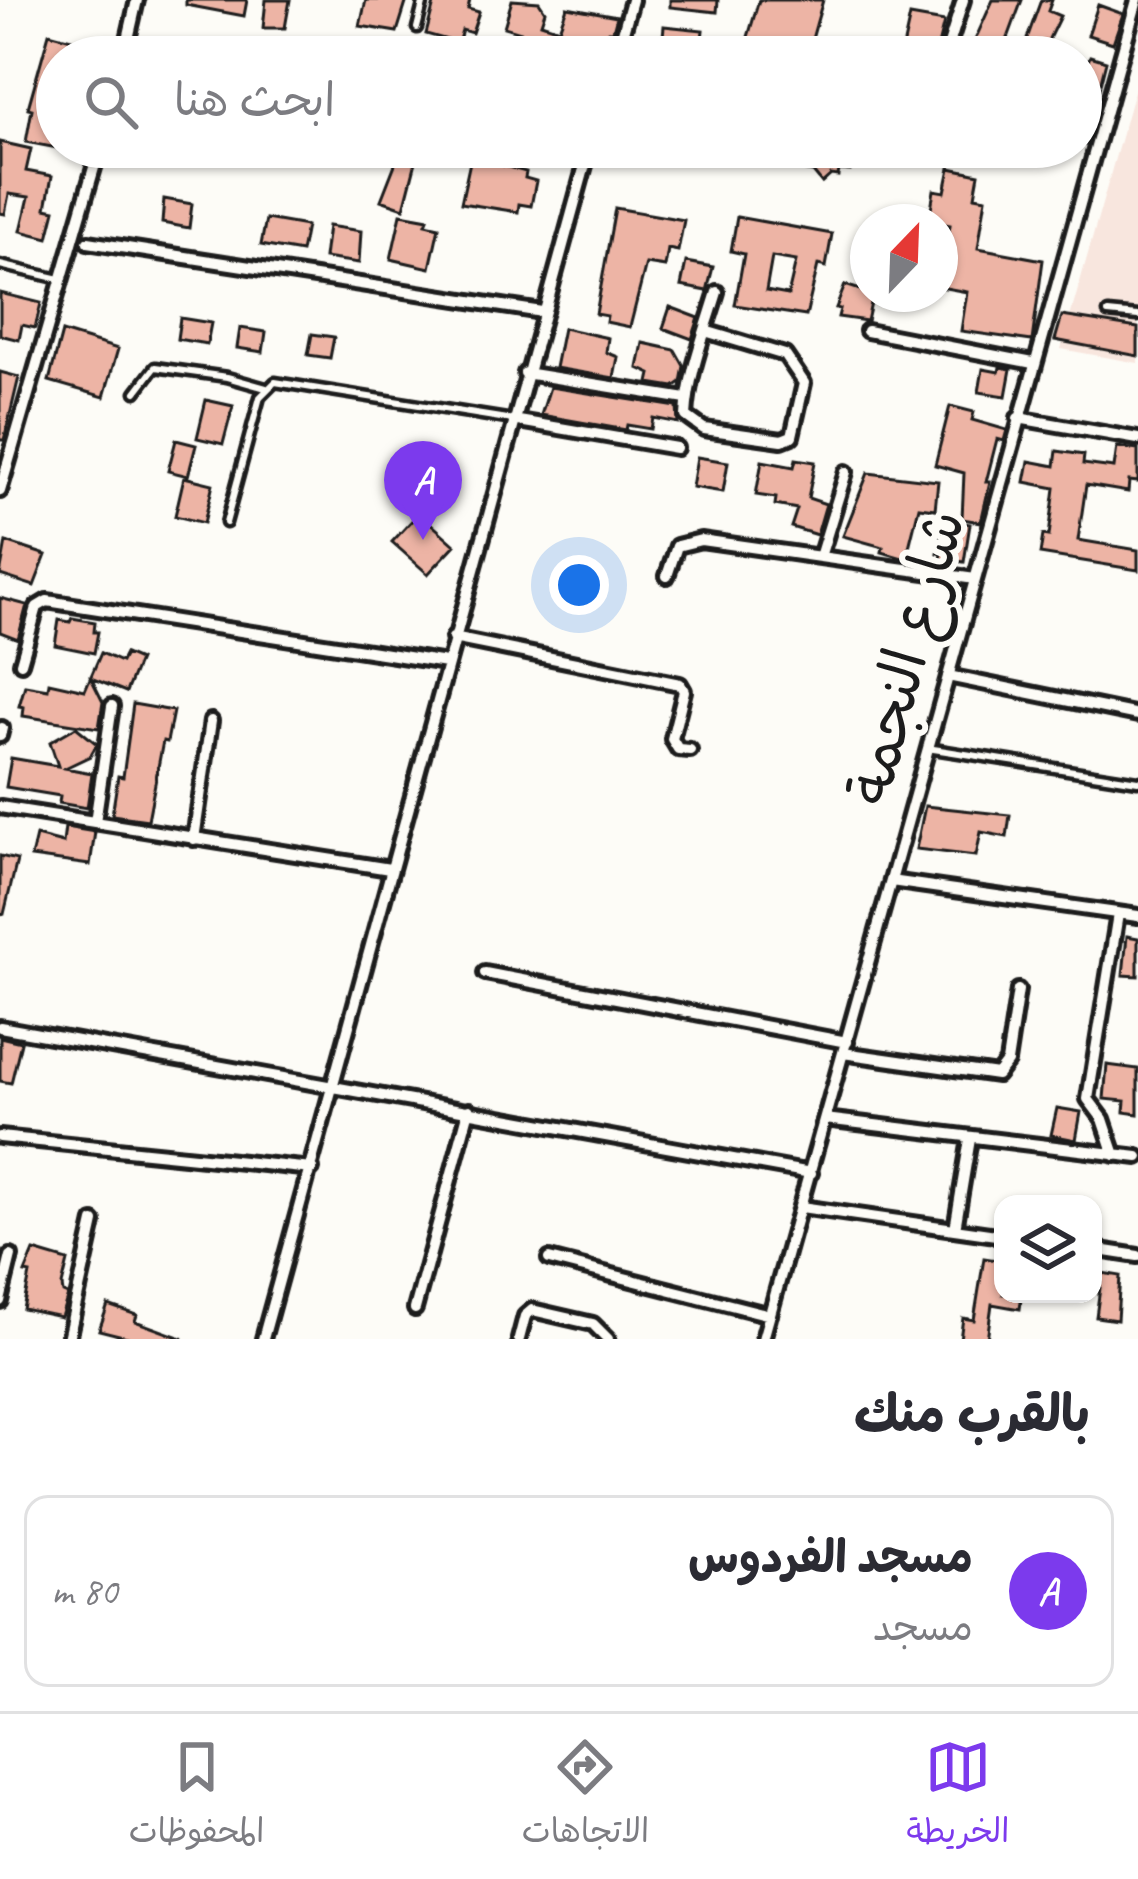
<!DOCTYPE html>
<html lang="ar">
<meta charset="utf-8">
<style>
body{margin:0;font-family:Caveat,"Playpen Sans Arabic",sans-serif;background:#f7f7f7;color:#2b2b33;direction:rtl}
.controls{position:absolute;right:36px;bottom:36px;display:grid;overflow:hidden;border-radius:24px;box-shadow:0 3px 9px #0004}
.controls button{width:108px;height:108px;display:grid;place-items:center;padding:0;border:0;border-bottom:3px solid #e1e1e2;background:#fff;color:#2b2b33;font:60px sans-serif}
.compass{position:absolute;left:850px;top:204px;width:108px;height:108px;border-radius:50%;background:#fff;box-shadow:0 3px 9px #0004;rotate:23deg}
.you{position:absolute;left:579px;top:585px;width:42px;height:42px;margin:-30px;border:9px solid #fff;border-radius:50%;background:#1a73e8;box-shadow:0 0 0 18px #1a73e833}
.badge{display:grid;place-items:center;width:78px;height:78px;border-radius:50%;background:#7c3aed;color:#fff;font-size:39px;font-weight:700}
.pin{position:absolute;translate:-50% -99px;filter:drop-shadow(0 3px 6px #0008)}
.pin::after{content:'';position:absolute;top:63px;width:42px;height:36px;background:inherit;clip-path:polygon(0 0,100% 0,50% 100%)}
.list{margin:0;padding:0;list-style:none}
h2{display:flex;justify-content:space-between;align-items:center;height:156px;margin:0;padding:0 48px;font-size:51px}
h2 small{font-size:39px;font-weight:400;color:#7c7c81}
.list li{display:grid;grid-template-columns:78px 1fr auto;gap:36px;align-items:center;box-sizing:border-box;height:192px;margin:0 24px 24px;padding:0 24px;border:3px solid #e1e1e2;border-radius:24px}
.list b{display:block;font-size:45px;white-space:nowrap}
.list p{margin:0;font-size:39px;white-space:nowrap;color:#7c7c81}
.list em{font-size:39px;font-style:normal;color:#7c7c81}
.icon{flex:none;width:66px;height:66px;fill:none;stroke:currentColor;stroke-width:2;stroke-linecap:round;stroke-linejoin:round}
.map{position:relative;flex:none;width:1138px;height:1339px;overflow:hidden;direction:ltr}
.search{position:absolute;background:#fff;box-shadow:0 3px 9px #0004;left:36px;right:36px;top:36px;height:132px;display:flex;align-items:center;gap:30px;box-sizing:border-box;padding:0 42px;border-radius:66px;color:#7c7c81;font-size:45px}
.sheet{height:372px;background:#fff}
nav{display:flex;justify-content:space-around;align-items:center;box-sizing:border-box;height:168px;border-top:3px solid #e1e1e2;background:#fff;font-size:33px;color:#7c7c81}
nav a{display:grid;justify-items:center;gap:6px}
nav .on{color:#7c3aed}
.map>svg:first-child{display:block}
.built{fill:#f8e6de}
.building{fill:#edb4a5;stroke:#1c1c1c;stroke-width:3;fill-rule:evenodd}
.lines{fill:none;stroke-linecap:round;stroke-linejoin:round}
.lane-casing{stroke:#1c1c1c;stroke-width:15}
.street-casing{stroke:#1c1c1c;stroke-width:20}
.lane{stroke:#fdfcf7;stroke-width:6}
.street{stroke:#fdfcf7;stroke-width:10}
.labels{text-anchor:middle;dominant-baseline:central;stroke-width:12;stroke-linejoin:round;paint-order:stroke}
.street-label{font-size:60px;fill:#1c1c1c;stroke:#fdfcf7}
</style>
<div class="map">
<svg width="1138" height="1339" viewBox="0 0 1138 1339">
<rect width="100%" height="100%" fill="#fdfcf7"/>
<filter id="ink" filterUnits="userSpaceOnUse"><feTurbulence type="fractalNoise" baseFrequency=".00833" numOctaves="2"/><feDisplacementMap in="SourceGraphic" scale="24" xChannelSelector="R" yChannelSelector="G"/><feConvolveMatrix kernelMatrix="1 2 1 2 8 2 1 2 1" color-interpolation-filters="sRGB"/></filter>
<g filter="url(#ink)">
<path class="built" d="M1138,77V363L1061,349Z"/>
<path class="building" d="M186,0H247L244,16L186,5Z
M266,0H290L285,28H263Z
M366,0H407L397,32L360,26Z
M435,0H470L468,9L479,12L472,33L462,30L458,43L426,34Z
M512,0L539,2L545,11L541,23L559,29L567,7L617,16L613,31H608L606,39L593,34L589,41L572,34L567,46L504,27Z
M670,0H718L717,12L670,7Z
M759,0H823L807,57H742Z
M993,0H1022L1004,49L975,40Z
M1041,0H1052L1048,11L1060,16L1042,53L1047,57H1016L1019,46L1024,47Z
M1098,5L1123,14L1113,43L1088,35Z
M910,16L944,22L935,57H901Z
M664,26L703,30L700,57H661Z
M49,33L79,41L75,57H57V148L26,142L32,109L28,108Z
M1090,56L1106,61L1085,145H1081V81Z
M0,142L31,149L26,171L52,176L46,208L55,210L48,238L21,231L29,197L9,194L5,214L0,213Z
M397,147L419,150L404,208L381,200L397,159L393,158Z
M816,147H863L861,158L852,156L850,171L839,170L838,176L831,175L822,183L813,172L801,170L802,159L813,155Z
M471,157L526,172L525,178L536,181L531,206L519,204L518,212L461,203Z
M950,168L979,174L975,196L986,198L978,248L1043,260L1032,341L961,331L967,292L940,287L950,225L929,221L934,190L945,192Z
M164,199L192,204L189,228L162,223Z
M615,208L684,220L678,251L668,249L665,267L646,264L630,327L606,322L607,316L596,314Z
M401,214L428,219L426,224L439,227L430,268L391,259Z
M737,217L832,234L826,267L818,265L806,316L735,305L744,254L731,251ZM772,257L796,261L788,295L766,291Z
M266,219L306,226L301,252L261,245Z
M328,226L361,231L359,263L324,258Z
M686,262L713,267L707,291L681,286Z
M845,285L873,294L867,321L838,317L840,309L836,308Z
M0,293L41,303L35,328L22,325L19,340L0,335Z
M670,307L699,318L692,339L663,328Z
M1062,316L1138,328V356L1055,340Z
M180,318L211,323L207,344L177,339Z
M240,328L266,332L263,352L237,348Z
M563,328L608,338L606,352L618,357L614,378L555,368Z
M62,332L118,349L104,397L49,381Z
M312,334L334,337L330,358L308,355Z
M643,343L675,350L684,366L681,382L674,387L649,383L651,374L638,368Z
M1000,367L1011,369L1006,396L979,392L983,369L999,372Z
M0,372L19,377L4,440H0Z
M550,387L677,407L678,423L653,418L651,429L627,425L626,430L541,415Z
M206,400L233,406L223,444L197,438Z
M950,406L974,412L972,420L1007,430L1004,441L997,439L986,482H990L981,522L962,519L964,473L935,465Z
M176,440L196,445L188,476L168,471Z
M1117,447L1138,450V482L1129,481L1128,492L1086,485L1078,540L1138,550V570L1040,554L1043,535L1049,536L1055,488L1025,482L1029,461L1055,466L1057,451L1084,455L1083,464L1114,468Z
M697,457L728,462L723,492L692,487Z
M796,459L815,462L808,498L826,504L817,535L791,527L797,509L775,505L776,498L756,495L762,461L794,467Z
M868,473L938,481L935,509L919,507L906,559L882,552L883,547L843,536Z
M184,477L213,484L204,523L175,516Z
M419,513L455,545L428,574L392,542Z
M943,520L970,524L964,562L941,559L942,553H938Z
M6,542L46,555L34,586L0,575Z
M0,598L27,605L18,639L0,632Z
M72,618L95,622L94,632H98L94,653L55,645L59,620L70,622Z
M101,653L121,662L125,654L139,660L126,692L91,678L103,702L99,728L23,716L24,707L19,706L25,685L48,689L49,682L85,690Z
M133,704L173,711L167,742L163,741L148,820L112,815L118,776L123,777Z
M76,727L97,744L90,756L65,768L92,773L87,808L59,803L60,796L6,787L11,758L58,766L50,742Z
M925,806L1010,815L1007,837L981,832L976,856L916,849Z
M65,827L95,832L90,865L31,857L36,836L63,843Z
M0,856L17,860L4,914L0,913Z
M1127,936L1138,938V976L1123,975Z
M0,1037L21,1042L11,1083L0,1081Z
M1107,1065L1138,1069V1114L1124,1112L1125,1101L1104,1099Z
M1057,1108L1081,1112L1076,1140L1051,1135Z
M34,1251L68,1261L62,1286L63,1293L68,1295L61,1317L23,1309L30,1274L25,1273Z
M984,1258L1003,1261V1294H1022L1020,1309L992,1304L987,1339H960L963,1318L974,1320Z
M1102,1273L1120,1276L1117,1320L1096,1317Z
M108,1305L137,1315L135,1321L184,1339H135L99,1330Z"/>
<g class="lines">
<defs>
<path id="lane" d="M417,28L424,0
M514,147L586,161
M0,265L60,279
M1108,313L1138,316
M136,392L155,367L227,377L266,388
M226,523L260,397L275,382L513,420
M927,748L1138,781"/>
<path id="street" d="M124,57L137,0
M616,57L632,0
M945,57L963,0
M88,242L542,312
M705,331L785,355L804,383L792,436L782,440L704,429L686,416C688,375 705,332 717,292
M867,331L1033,363
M525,373L686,399
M1018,418L1138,439
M513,420L676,448
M0,491L100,147
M820,557L846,472
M667,576L677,546L701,540L975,579
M453,638L680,684L684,691L672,739L678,749L690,750
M21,663L37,607L47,601L446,663
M948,676L1138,715
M0,736L2,728
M0,807L390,869
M95,822L112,706
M194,839L211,721
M891,881L1138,916
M485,973L847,1042
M0,1027L811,1173
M843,1053L997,1075L1007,1062L1018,990
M825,1119L1138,1157
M0,1137L312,1169
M1115,1155L1103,1119L1088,1099L1118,914
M801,1207L1003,1236
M955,1229L970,1139
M1093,1249L1138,1256
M549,1259L770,1315
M0,1301L11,1256
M415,1309L469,1110
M68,1339L94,1222
M263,1339L590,147
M519,1339L525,1316L532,1310L593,1324L608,1339
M763,1339L1137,0"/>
</defs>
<use href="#lane" class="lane-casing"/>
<use href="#street" class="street-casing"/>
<use href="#lane" class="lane"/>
<use href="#street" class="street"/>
</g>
</g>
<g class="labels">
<g class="street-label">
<text transform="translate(906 657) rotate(-75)">شارع النجمة</text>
</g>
</g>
</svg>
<div class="controls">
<button><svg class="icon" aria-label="layers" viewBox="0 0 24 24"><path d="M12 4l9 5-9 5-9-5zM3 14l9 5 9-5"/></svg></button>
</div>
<svg class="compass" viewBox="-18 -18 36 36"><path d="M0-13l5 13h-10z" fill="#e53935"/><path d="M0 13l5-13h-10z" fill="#7c7c81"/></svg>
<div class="you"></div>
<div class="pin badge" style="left:423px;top:540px">A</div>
<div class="search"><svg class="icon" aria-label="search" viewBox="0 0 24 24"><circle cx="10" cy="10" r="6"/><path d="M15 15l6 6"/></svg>ابحث هنا</div>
</div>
<section class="sheet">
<h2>بالقرب منك<small></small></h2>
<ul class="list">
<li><span class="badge">A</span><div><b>مسجد الفردوس</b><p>مسجد</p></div><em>80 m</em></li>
</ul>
</section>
<nav>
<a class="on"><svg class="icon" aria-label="map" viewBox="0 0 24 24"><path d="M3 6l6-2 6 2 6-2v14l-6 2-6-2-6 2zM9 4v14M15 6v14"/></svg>الخريطة</a>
<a><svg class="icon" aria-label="directions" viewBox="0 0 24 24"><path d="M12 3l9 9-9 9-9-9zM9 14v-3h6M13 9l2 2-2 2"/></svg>الاتجاهات</a>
<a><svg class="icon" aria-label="saved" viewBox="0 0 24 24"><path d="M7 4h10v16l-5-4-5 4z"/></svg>المحفوظات</a>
</nav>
